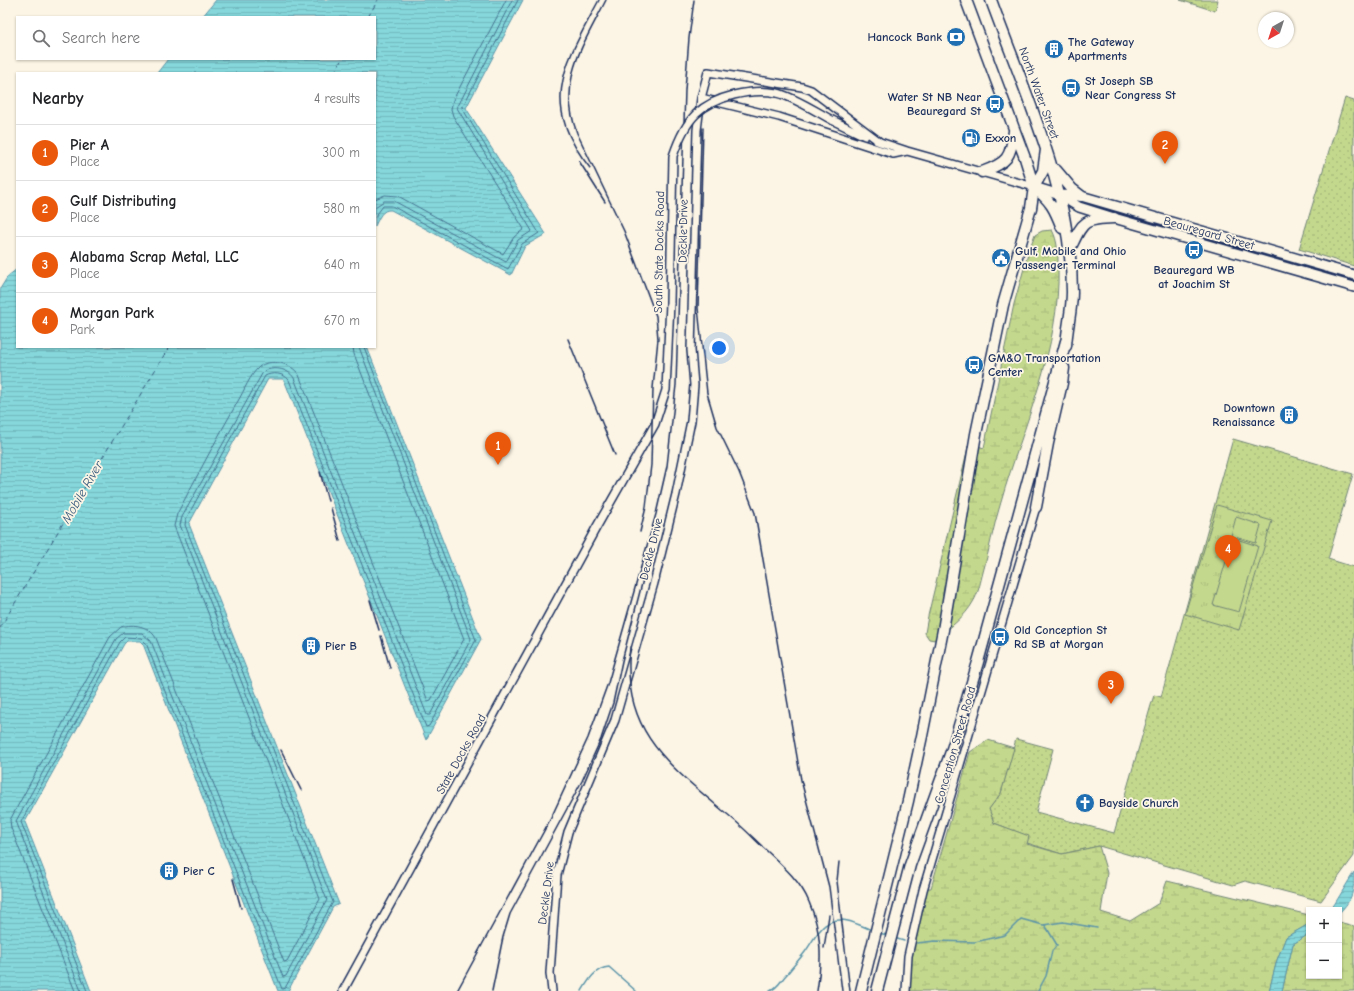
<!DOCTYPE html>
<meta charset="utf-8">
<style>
body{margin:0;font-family:"Comic Neue",sans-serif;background:#f2f2f2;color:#202124}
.controls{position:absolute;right:12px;bottom:12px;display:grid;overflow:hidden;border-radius:0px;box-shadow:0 1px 3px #0004}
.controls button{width:36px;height:36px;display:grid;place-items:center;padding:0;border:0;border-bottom:1px solid #e0e0e0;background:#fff;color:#202124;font:20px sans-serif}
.compass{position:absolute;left:1258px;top:12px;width:36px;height:36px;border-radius:50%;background:#fff;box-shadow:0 1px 3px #0004;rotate:219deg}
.you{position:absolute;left:719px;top:348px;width:14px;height:14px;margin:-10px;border:3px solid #fff;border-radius:50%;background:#1a73e8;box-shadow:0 0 0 6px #1a73e833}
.badge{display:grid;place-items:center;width:26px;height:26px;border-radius:50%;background:#ea580c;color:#fff;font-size:13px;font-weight:700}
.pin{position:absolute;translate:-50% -33px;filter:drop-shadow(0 1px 2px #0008)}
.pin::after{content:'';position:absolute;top:21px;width:14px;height:12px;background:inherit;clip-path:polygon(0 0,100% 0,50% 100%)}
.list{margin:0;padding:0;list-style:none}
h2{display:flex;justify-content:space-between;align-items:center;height:52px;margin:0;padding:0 16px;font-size:17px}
h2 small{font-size:13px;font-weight:400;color:#757577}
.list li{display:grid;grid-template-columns:26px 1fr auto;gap:12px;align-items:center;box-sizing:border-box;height:56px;padding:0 16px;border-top:1px solid #e0e0e0}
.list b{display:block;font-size:15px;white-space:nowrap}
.list p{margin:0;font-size:13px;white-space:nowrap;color:#757577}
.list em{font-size:13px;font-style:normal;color:#757577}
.icon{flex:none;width:22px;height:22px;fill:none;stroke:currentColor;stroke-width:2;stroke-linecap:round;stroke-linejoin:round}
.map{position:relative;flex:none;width:1354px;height:991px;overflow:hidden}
.search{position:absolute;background:#fff;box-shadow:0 1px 3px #0004;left:16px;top:16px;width:360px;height:44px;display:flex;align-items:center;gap:10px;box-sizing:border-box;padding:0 14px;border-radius:0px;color:#757577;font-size:15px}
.panel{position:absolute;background:#fff;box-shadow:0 1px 3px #0004;left:16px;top:72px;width:360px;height:276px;border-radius:0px}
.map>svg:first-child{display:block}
.grass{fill:url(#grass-dots);stroke:#708476}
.wetland{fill:url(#wetland-marsh);stroke:#708476}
.park{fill:url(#park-tufts);stroke:#708476}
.garden{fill:#c4d88d;stroke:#708476}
.water{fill:url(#water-rules);stroke:#5b94a9}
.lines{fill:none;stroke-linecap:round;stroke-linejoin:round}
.shore{stroke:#457290;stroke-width:1}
.stream{stroke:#5b94a9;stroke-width:1.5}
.ferry{stroke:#36597d;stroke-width:1;stroke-dasharray:5 4;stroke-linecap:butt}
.minor-casing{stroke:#1b2f5e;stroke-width:10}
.major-casing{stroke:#1b2f5e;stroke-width:12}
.highway-casing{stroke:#1b2f5e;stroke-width:13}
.minor{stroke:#fcf5e5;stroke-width:7}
.major{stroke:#fcf5e5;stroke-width:9}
.highway{stroke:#fcf5e5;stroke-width:10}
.rail{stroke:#1b2f5e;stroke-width:1.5}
.minor-bridge-casing{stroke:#1b2f5e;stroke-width:10;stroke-linecap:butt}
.minor-bridge{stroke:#fcf5e5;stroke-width:7}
.labels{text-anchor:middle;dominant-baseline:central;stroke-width:3.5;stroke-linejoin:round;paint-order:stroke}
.poi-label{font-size:12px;font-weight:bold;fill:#1b2f5e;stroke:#fcf5e5;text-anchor:start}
.street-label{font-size:12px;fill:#1b2f5e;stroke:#fcf5e5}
.water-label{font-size:13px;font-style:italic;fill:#36597d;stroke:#fcf5e5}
</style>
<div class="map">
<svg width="1354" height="991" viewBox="0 0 1354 991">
<defs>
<pattern id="grass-dots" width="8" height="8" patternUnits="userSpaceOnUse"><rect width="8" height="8" fill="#c4d88d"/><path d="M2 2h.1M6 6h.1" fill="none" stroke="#a8ba7c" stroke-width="1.8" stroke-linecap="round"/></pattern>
<pattern id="wetland-marsh" width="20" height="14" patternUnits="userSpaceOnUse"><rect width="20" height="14" fill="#c4d88d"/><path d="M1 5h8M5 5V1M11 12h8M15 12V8" fill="none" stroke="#a8ba7c"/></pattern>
<pattern id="park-tufts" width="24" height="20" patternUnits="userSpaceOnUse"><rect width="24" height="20" fill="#c4d88d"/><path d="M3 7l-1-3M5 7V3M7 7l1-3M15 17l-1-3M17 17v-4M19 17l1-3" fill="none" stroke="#a8ba7c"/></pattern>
<pattern id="water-rules" width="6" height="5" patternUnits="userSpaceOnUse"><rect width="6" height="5" fill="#85d7db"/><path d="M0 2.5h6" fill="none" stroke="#72b9be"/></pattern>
</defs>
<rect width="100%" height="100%" fill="#fcf5e5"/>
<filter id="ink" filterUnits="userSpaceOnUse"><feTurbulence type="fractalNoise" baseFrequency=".025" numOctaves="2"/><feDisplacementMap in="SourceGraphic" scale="8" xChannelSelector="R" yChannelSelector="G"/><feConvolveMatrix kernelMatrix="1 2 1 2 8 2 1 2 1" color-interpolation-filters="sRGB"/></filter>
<g filter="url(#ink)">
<path class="grass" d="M1345,98L1354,101V266L1299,249Z
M1233,439L1353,474L1328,559L1354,567V856L1321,901L1245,881L1233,885L1099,846L1062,854L1027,843L1028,836L994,823L989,809L1001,793L1016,739L1053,749L1036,812L1114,833L1154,695L1161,697Z"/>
<path class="wetland" d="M1052,230C1058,241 1058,254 1058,266C1061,348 1023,425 1001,502C993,527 989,552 982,576C980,584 978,594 973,602C965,617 948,629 935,640L929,639L925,633L928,616L969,443L984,448L1014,304L1028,254L1035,235L1042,231Z
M988,740L1014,748L1001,793L989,809L994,823L1029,836L1027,844L1062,854L1099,846L1107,873L1101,912L1130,921L1159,903L1167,881L1309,915V924L1286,937L1277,960L1269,991H906L908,956L924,888H931L970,752Z
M1339,922L1354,926V991H1282L1293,944L1309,934V976H1339Z"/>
<path class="park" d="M1180,0H1218L1215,11Z
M1217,505L1272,521L1239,630L1185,614Z"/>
<path class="garden" d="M1236,517L1261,525L1256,543L1231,536Z
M1233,538L1258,546L1239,612L1213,605Z"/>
<path class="water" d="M216,0H523L466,108L546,234L525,246L511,275L391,210C382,209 379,218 375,226V73H157L168,59H375V17H202Z
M17,269V347H367L481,639L426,740L285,382L283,379H268L189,524L339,904L333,907L288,991H278L143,644L140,641H127L124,644L25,822L91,991H0V289L8,276Z
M1354,872C1354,891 1353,899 1339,913V910H1328L1334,905Z
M1309,924V934L1293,944L1282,991H1269L1277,960L1286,937Z"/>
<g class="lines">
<path class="shore" d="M375,199L385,195L398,196L503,254L514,237L524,229L453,116L451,109L453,100L506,0
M375,207L384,201H394L506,262L518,240L532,231L457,108L512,0
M375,217L383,206H392L508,269L522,244L539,233L462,108L518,0
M75,991L11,828L10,820L110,637L121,627C134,623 149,626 156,638L284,962L287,961L320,899L174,526L177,514C197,476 217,438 238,401C244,391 250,375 259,367C270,358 292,363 299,375L428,701L431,700L464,639L354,354L353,347
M81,991L16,821L116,639L123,633H142L151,641L283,977L286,976L327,900L180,525L182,517L263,372C272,366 288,368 294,378L427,715H430L471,639L359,347
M87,991L21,822L120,642L125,637L141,638L146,643L282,989L285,988L333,902L185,525L186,519L265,376C272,372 284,373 289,380L426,727L429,726L476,640L364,347"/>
<path class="stream" d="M879,933L887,935
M894,938L904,941
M917,943L935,941L975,942L1005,935L1021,919L1043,925L1063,922L1097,928
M582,991C588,981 595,968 609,967L636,991
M770,991C779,987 781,980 787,974C793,966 799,960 805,952C816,937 823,915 848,921C856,923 864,927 872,930
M1038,991L1046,976L1052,951L1057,945L1045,925"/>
<path class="ferry" d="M368,17L378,0
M334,73L342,59
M0,628L169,347"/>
<defs>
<path id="minor" d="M701,98L779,117L893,154L907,151
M832,120L865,136
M877,141L907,151L1034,187
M343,991L596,528L655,424L666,390L670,303
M552,991L550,973L557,875L568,832L615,720L654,583L676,494L691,421L694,385L691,350L697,130L701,98L708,72L802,87L811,90L880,142
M906,991L908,956L923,890L1036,507"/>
<path id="major" d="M1034,187L1060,195L1081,196L1354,275
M1061,196L1079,207L1114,218L1354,287"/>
<path id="highway" d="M991,0C1025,94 1072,191 1072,292C1072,310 1067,328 1066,346
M1056,170L1072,189L1081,196
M982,172C1007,163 1011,158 1014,131
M1034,187C1051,202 1054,207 1062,228
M1034,187L1043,171L1046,150
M1070,249C1083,222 1082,219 1114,218
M1036,507L1048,443L1062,383L1064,368
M861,991L908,801L922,736L943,630L976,434L1003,305L1031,208L1034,187L1025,158L966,0
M877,991L910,865L952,749L978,662L1066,341"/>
</defs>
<use href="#minor" class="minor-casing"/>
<use href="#major" class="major-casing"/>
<use href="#highway" class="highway-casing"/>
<use href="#minor" class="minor"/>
<use href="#major" class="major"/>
<use href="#highway" class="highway"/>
<path class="rail" d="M606,0C583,46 557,80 577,133L624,231L656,316L658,339L653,388L651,465L646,507L640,532
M703,128L698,308L707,393L717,427L739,472L755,513L801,780L829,887L842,991
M579,161L605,202
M590,168C538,103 565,64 599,0
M568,339L615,455
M320,472L328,501
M331,508L340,541
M370,600L379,630
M381,636L390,668
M630,647C621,729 666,763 722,810C738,822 752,837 767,851C782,865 801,882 809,902C822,932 822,960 817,991
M281,750L301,790
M839,862L837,881L850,991
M233,879L241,908
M824,948L829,915
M457,991L551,818L588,738L608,683L656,514L667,466L676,385L685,90L689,38L694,0
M492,991L503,937L510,914L582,781L601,739L613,703L622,661L647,564"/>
<defs>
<path id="minor-bridge" d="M670,303L673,156C678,141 685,125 696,114C715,96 752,88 777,93C792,96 817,112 832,120"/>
</defs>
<use href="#minor-bridge" class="minor-bridge-casing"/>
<use href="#minor-bridge" class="minor-bridge"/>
</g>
</g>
<defs>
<symbol id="bank-disc" viewBox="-11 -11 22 22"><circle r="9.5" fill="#1f6fb2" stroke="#fcf5e5"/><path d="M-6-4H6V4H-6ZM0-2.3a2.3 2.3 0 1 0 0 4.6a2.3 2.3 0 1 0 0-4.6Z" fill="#fff"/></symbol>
<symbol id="building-disc" viewBox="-11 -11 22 22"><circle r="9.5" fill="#1f6fb2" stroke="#fcf5e5"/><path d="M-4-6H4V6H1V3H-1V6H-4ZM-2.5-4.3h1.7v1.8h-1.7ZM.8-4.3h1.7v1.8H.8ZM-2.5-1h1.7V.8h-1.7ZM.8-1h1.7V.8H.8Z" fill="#fff"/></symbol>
<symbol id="bus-disc" viewBox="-11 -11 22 22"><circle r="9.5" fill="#1f6fb2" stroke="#fcf5e5"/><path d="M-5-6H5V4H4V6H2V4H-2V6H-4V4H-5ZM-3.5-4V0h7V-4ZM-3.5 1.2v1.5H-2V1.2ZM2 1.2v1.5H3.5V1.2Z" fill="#fff"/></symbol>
<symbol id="fuel-disc" viewBox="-11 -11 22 22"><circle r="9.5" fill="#1f6fb2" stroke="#fcf5e5"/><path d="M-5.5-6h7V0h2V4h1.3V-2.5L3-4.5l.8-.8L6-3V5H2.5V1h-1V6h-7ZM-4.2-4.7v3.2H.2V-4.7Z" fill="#fff"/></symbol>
<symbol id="civic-disc" viewBox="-11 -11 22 22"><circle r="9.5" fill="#1f6fb2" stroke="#fcf5e5"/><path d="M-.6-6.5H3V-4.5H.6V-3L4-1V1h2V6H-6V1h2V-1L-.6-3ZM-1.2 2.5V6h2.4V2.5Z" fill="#fff"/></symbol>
<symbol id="church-disc" viewBox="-11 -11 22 22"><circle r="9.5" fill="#1f6fb2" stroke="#fcf5e5"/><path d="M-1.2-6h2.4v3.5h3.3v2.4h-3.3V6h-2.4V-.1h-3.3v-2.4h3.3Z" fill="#fff"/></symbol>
</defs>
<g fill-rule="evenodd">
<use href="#bank-disc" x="945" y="26" width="22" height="22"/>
<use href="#building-disc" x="1043" y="38" width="22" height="22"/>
<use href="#bus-disc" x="1060" y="77" width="22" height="22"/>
<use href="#bus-disc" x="984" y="93" width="22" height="22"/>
<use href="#fuel-disc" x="960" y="127" width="22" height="22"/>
<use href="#bus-disc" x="1183" y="239" width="22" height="22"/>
<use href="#civic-disc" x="990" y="247" width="22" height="22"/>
<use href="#bus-disc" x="963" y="354" width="22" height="22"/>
<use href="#building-disc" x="1278" y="404" width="22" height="22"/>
<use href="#bus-disc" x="989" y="626" width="22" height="22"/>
<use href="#building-disc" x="300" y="635" width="22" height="22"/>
<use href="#church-disc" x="1074" y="792" width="22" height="22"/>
<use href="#building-disc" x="158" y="860" width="22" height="22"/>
</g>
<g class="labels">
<g class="poi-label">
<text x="942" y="37" text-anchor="end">Hancock Bank</text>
<text x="1068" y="42">The Gateway<tspan x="1068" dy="14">Apartments</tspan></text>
<text x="1085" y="81">St Joseph SB<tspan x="1085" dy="14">Near Congress St</tspan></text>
<text x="981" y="97" text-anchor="end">Water St NB Near<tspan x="981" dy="14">Beauregard St</tspan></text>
<text x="985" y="138">Exxon</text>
<text x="1015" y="251">Gulf, Mobile and Ohio<tspan x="1015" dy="14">Passenger Terminal</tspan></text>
<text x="1194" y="270" text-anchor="middle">Beauregard WB<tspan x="1194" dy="14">at Joachim St</tspan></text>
<text x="988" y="358">GM&amp;O Transportation<tspan x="988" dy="14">Center</tspan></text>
<text x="1275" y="408" text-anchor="end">Downtown<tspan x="1275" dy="14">Renaissance</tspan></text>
<text x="1014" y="630">Old Conception St<tspan x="1014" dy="14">Rd SB at Morgan</tspan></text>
<text x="325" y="646">Pier B</text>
<text x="1099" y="803">Bayside Church</text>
<text x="183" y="871">Pier C</text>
</g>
<g class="street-label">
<text transform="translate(1039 93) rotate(70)">North Water Street</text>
<text transform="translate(683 231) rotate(-89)">Deckle Drive</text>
<text transform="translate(1209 233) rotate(16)">Beauregard Street</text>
<text transform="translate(659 252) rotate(-89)">South State Docks Road</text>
<text transform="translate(651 549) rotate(-76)">Deckle Drive</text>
<text transform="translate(955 745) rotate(-74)">Conception Street Road</text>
<text transform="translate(461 754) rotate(-61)">State Docks Road</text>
<text transform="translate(546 893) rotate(-83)">Deckle Drive</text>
</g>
<g class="water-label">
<text transform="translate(82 492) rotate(-60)">Mobile River</text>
</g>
</g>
</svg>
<div class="controls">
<button>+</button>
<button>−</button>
</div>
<svg class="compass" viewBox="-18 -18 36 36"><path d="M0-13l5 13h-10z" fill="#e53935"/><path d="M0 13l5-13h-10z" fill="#757577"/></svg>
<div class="you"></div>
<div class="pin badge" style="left:498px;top:465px">1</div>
<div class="pin badge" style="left:1165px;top:164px">2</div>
<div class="pin badge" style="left:1111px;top:704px">3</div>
<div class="pin badge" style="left:1228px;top:568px">4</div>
<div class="search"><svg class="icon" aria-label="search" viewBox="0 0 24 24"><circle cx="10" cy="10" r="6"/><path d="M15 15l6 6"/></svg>Search here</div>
<section class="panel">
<h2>Nearby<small>4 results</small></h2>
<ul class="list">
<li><span class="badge">1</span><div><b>Pier A</b><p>Place</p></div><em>300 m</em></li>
<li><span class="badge">2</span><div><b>Gulf Distributing</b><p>Place</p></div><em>580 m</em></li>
<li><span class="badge">3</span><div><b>Alabama Scrap Metal, LLC</b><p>Place</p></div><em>640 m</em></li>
<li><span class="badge">4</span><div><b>Morgan Park</b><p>Park</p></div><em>670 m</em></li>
</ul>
</section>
</div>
